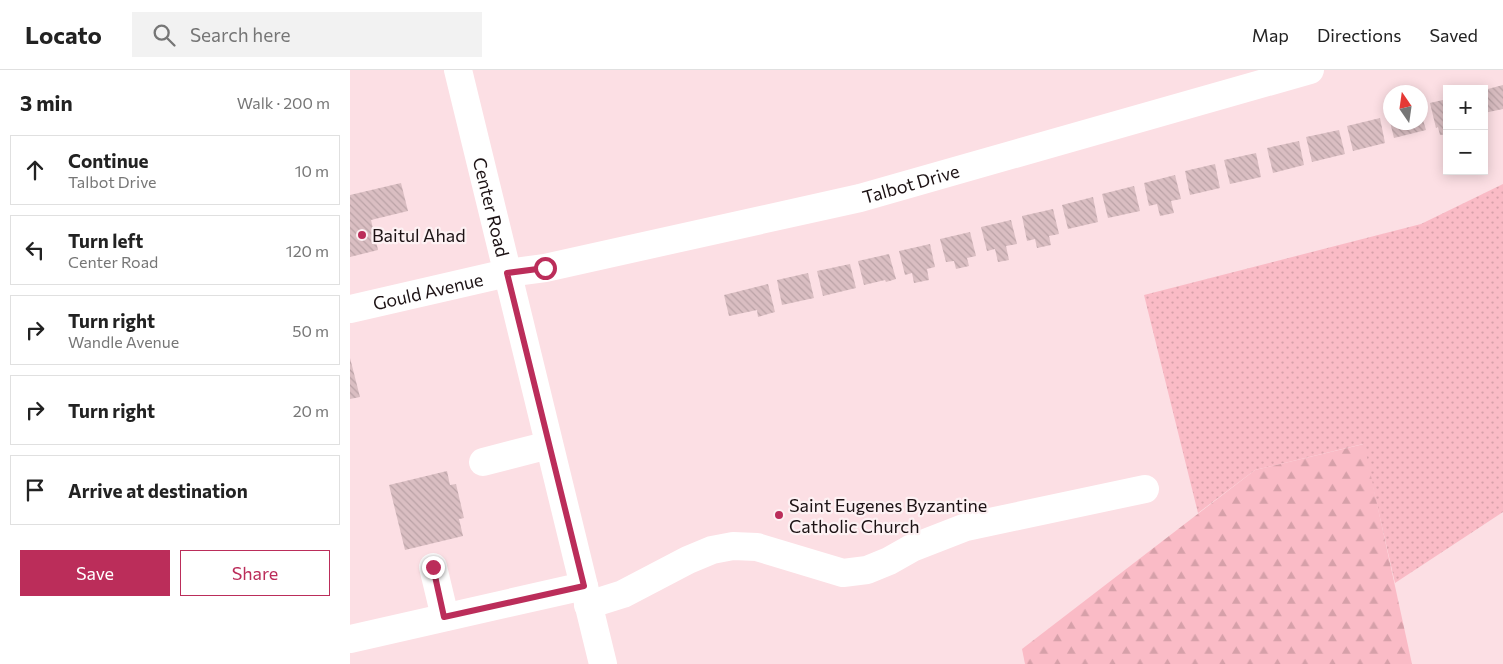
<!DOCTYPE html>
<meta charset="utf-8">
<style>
body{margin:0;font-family:Commissioner,sans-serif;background:#f2f2f2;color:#222}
.controls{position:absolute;right:15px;top:15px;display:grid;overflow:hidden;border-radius:0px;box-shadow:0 2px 12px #0003}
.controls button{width:45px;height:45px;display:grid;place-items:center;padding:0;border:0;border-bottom:1px solid #e0e0e0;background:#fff;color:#222;font:25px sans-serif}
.compass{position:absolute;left:1033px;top:15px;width:45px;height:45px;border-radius:50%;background:#fff;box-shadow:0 2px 12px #0003;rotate:347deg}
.stop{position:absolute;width:15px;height:15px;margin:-11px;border:4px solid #bb2d5a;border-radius:50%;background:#fff}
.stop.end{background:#bb2d5a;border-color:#fff;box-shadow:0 1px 5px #0008}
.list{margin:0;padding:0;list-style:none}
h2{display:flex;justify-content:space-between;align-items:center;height:65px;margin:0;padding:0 20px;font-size:21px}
h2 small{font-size:16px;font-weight:400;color:#767676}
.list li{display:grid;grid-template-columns:32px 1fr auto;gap:15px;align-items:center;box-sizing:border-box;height:70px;margin:0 10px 10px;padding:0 10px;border:1px solid #e0e0e0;border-radius:0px}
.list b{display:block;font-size:19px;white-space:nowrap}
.list p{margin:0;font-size:16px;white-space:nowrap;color:#767676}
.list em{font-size:16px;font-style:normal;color:#767676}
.actions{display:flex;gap:10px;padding:15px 20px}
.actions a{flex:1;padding:11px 0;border:1px solid #bb2d5a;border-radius:0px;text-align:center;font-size:18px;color:#bb2d5a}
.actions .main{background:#bb2d5a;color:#fff}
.icon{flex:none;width:28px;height:28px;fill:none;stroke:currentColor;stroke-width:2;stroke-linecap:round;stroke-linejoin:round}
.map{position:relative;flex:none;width:1153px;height:594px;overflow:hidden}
header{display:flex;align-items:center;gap:30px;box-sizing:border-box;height:70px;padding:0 25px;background:#fff;border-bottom:1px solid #e0e0e0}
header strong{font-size:24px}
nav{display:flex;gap:28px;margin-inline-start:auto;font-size:18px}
.search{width:350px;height:45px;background:#f2f2f2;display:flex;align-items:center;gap:12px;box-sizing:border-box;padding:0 18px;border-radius:0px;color:#767676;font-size:19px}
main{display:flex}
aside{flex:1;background:#fff}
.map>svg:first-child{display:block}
.grass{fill:url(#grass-dots)}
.forest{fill:url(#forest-firs)}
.building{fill:url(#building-back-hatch)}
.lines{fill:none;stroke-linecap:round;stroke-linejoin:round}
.minor{stroke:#fff;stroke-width:28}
.major{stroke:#fff;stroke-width:28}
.route{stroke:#bb2d5a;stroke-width:6}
.poi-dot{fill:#bb2d5a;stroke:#fdf1f3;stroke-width:2}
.labels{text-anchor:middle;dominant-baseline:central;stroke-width:4.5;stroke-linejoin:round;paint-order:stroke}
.street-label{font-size:18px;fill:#1c1214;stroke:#fdf1f3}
.poi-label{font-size:18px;fill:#1c1214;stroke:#fdf1f3;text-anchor:start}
</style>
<header>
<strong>Locato</strong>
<div class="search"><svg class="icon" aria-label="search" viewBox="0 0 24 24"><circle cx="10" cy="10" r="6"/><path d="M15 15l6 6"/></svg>Search here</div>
<nav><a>Map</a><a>Directions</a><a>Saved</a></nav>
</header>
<main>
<aside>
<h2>3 min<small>Walk · 200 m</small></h2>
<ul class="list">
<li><svg class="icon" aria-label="ahead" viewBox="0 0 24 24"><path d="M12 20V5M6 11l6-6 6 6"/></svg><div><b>Continue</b><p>Talbot Drive</p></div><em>10 m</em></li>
<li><svg class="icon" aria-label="left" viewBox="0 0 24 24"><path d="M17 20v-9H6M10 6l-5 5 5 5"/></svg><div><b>Turn left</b><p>Center Road</p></div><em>120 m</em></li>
<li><svg class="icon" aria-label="right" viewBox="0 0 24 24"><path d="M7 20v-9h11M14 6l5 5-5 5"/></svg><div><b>Turn right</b><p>Wandle Avenue</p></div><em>50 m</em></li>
<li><svg class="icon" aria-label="right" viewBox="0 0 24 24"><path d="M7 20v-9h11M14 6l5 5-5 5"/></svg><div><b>Turn right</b></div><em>20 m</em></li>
<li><svg class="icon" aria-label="arrive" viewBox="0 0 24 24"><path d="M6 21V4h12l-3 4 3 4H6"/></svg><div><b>Arrive at destination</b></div></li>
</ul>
<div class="actions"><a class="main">Save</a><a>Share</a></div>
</aside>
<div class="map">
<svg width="1153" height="594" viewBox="0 0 1153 594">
<defs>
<pattern id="grass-dots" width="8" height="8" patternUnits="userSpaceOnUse" patternTransform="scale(1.25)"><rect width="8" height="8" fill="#fabbc6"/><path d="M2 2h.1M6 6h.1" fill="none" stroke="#d6a0a9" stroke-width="1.8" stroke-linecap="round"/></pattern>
<pattern id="forest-firs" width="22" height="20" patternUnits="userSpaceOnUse" patternTransform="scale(1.25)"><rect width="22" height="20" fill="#fabbc6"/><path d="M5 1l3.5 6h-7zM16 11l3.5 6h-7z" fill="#d6a0a9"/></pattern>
<pattern id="building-back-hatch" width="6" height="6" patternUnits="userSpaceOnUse" patternTransform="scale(1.25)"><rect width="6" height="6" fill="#dabec2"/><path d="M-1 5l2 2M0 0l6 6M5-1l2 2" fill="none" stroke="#baa2a6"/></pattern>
</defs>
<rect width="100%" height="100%" fill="#fcdfe4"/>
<path class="grass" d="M1153,114V442L1045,513L1013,374L905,400L848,443L794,225L1071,154Z"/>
<path class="forest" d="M1014,374L1062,594H675L672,579L905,400Z"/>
<path class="building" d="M1153,15V39L1134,43V20Z
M1097,29V64L1090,65L1088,57L1086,58L1080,33Z
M1070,40L1076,60L1044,68L1040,52H1070Z
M1030,48L1035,73L1003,81L997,56Z
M989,60L995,84L962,92L956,67Z
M949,71L954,95L923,103L917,78Z
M906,83L911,107L880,114L874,90Z
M865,94L870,118L840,125L835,101Z
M825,105L831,129L821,131L824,143L810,146L807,134L799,136L794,113Z
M51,113L58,141L21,150L28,180L0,187V125Z
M784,116L790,141L758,148L752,124Z
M743,127L748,152L718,159L712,135Z
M703,139L709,164L699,166L701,175L687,178L685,169L677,171L672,146Z
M661,150L667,174L656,176L659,190L648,192L645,179L637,181L631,157Z
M620,162L626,186L617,188L619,196L606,199L604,191L596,192L590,169Z
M580,174L585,197L577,199L579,210L564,213L562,203L555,205L549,181Z
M539,184L546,209L536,212L535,210L514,215L508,191Z
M500,194L506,218L473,226L467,201Z
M458,203L464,228L432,235L427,210Z
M418,214L425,242L408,247L407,240L379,246L374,225Z
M0,288L10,327L0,329Z
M97,401L100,415L106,414L114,448L109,449L113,466L55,480L39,415Z"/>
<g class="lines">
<g class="minor">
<path id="s1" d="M0,239L157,203L195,198L510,128L960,0"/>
<path d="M133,392L199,375"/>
<path d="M83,497L95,547"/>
<path d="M238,535L273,524L338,490L362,480L383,476L407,477L493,503L517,500L539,491L562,478L616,457L795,419"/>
<path d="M0,569L234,516"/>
</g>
<path class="major" id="s2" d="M108,0L253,594"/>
</g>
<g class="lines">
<path class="route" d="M83,497L94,547L234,516L157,203L195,198"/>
</g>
<g class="poi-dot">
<circle cx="12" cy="165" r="5"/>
<circle cx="429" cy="445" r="5"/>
</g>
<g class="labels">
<g class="street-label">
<text stroke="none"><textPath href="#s1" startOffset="575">Talbot Drive</textPath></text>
<text stroke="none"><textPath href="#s2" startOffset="141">Center Road</textPath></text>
<text stroke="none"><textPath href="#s1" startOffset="80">Gould Avenue</textPath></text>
</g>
<g class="poi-label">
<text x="22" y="165">Baitul Ahad</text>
<text x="439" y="435">Saint Eugenes Byzantine<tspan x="439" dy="21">Catholic Church</tspan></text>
</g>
</g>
</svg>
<div class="controls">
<button>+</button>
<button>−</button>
</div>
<svg class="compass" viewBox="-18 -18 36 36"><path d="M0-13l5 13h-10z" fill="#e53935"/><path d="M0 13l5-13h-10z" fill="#767676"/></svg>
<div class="stop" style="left:195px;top:198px"></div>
<div class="stop end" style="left:83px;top:497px"></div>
</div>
</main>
